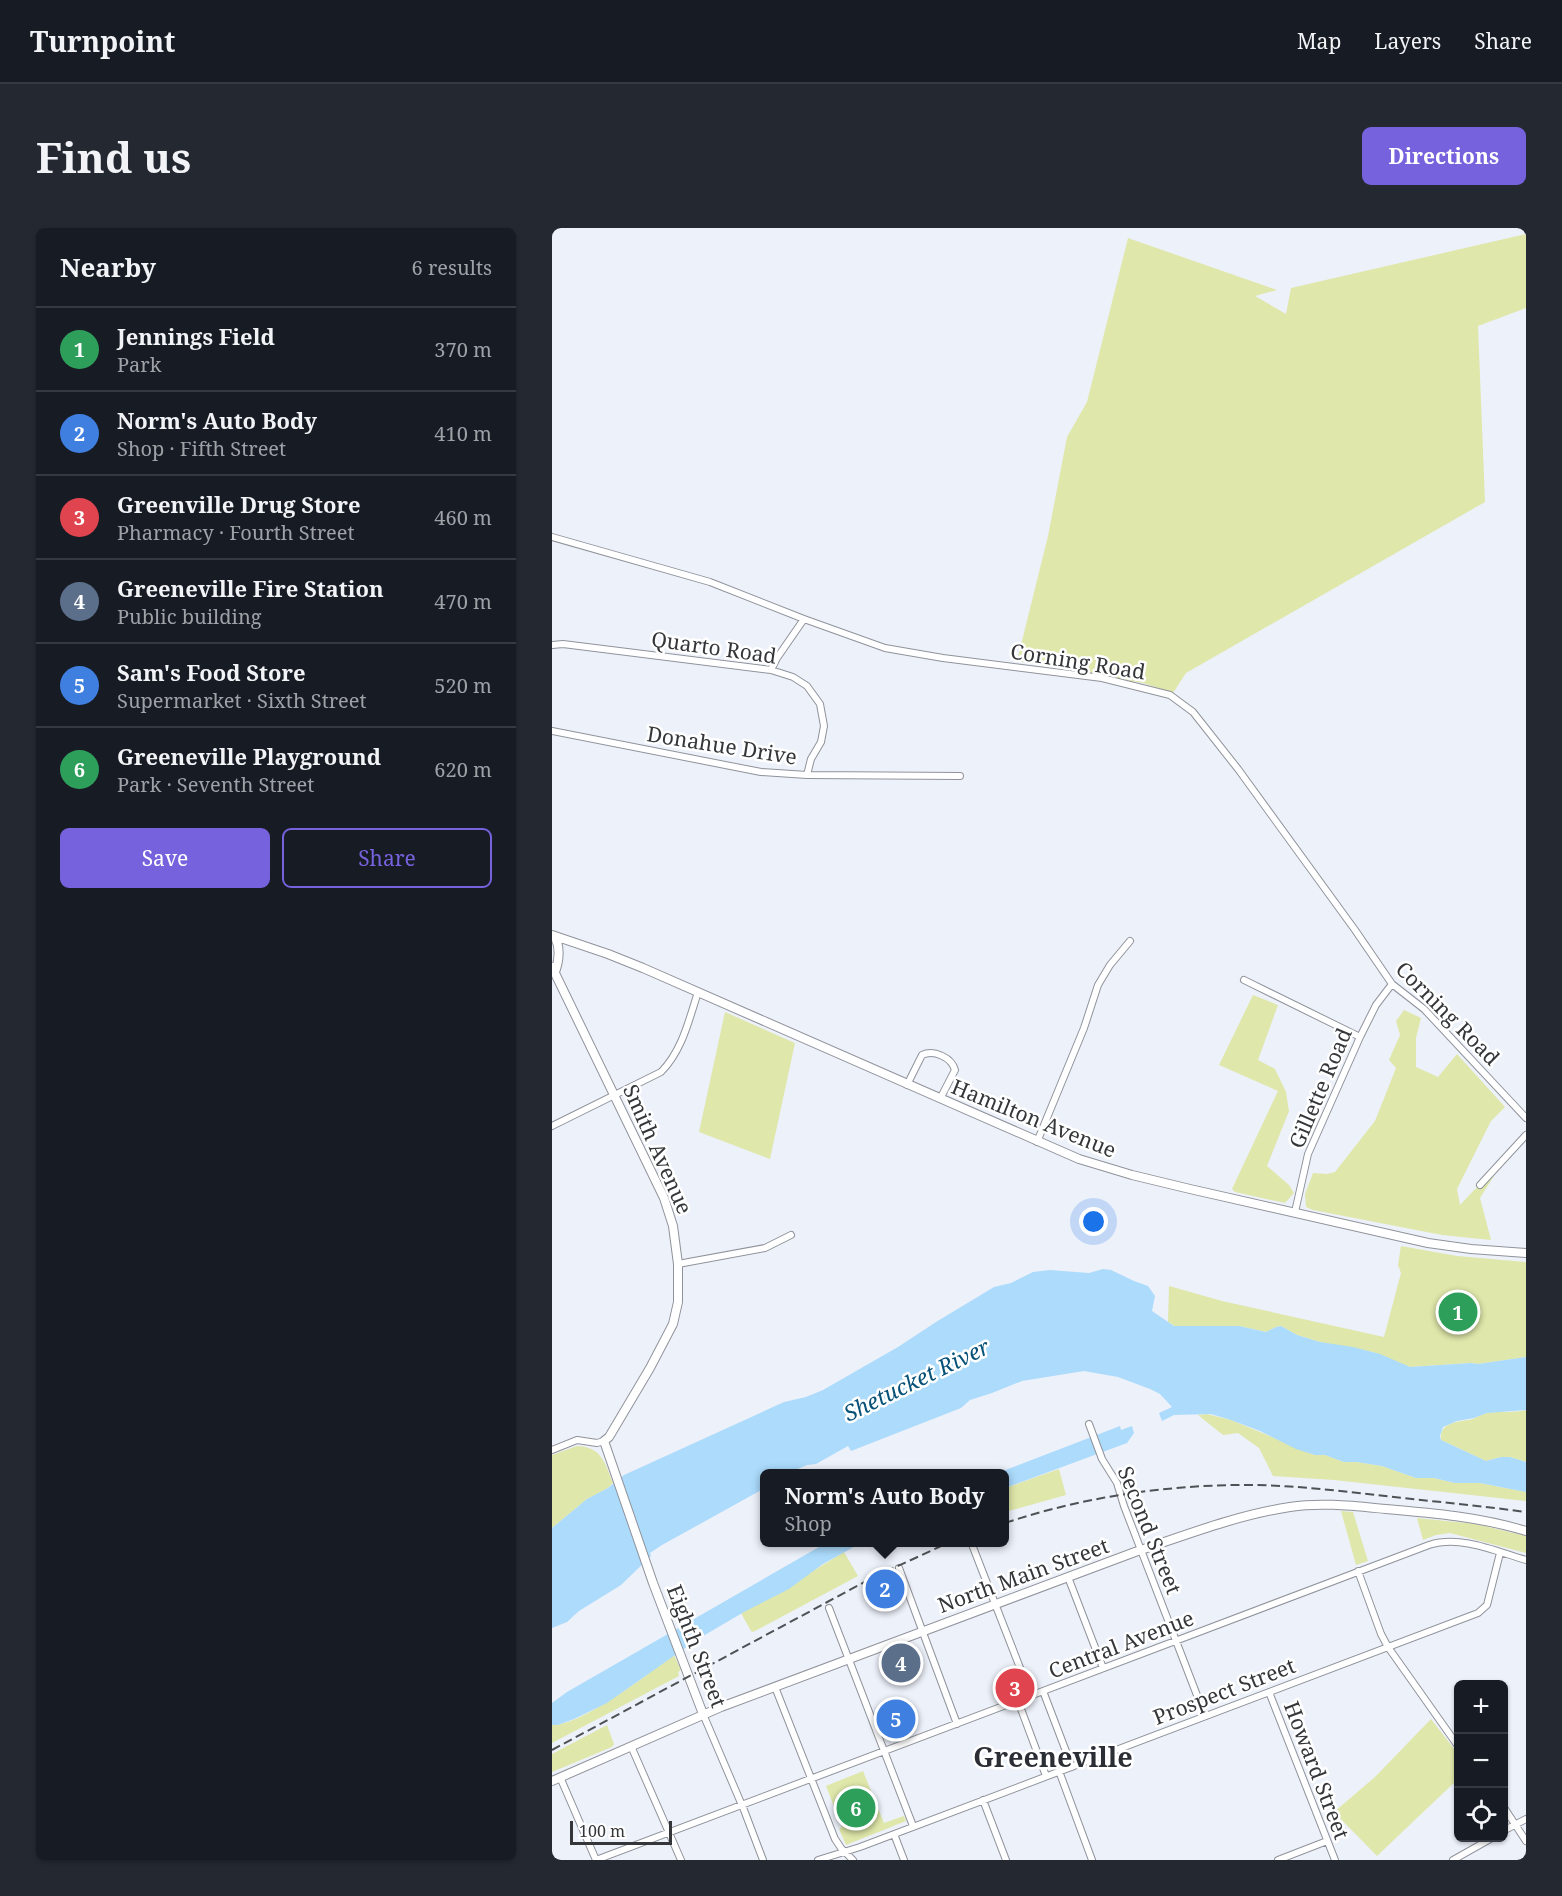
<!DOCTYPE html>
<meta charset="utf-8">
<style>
body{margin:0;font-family:"Noto Serif",serif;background:#242831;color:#f1f3f6}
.controls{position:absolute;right:18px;bottom:18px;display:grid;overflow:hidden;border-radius:9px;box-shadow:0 2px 4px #0004}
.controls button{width:54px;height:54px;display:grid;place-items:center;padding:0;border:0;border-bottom:2px solid #363941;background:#171b24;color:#f1f3f6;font:30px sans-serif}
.scale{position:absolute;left:18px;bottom:15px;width:102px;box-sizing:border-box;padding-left:6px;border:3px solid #343639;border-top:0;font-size:16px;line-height:21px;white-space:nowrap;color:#343639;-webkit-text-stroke:4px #fff;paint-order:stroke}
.you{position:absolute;left:542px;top:994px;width:21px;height:21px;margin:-15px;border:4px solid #fff;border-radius:50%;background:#1a73e8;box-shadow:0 0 0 9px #1a73e833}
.badge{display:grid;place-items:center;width:39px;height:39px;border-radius:50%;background:#7662dd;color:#fff;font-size:20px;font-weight:700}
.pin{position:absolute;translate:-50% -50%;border:3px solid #fff;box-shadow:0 2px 6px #0006}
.popup{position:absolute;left:208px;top:1241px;width:249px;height:78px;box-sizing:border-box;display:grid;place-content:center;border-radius:9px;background:#171b24;filter:drop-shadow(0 2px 4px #0005);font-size:20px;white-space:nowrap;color:#9ea1a6}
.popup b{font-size:22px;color:#f1f3f6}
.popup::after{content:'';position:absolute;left:50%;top:100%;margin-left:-12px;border:12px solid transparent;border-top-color:#171b24}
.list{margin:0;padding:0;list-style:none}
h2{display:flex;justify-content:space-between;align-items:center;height:78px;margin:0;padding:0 24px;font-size:26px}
h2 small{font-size:20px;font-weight:400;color:#9ea1a6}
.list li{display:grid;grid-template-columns:39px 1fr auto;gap:18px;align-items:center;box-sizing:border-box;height:84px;padding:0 24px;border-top:2px solid #363941}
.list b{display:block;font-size:22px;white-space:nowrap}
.list p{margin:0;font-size:20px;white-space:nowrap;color:#9ea1a6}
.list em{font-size:20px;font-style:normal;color:#9ea1a6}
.actions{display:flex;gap:12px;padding:18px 24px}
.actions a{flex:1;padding:14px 0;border:2px solid #7662dd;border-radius:9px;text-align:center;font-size:21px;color:#7662dd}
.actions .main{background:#7662dd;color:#fff}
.icon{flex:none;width:33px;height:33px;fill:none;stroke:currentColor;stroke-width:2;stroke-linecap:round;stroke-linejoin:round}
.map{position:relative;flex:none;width:974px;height:1632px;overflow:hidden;border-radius:9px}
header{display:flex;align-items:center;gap:36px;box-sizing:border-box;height:84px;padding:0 30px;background:#171b24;border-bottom:2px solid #363941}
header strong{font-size:28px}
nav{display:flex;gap:33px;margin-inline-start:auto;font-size:21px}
.intro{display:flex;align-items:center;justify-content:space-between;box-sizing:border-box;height:144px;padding:0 36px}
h1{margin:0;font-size:42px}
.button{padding:15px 27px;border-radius:9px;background:#7662dd;color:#fff;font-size:21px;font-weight:700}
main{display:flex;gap:36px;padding:0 36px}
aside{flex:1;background:#171b24;border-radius:9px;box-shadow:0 2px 4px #0004}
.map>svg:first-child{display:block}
.green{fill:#dfe7aa}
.water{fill:#acdbfc}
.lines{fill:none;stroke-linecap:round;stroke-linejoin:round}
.street-casing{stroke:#90939b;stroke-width:8}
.secondary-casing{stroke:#90939b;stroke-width:10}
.street{stroke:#fff;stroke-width:6}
.secondary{stroke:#fff;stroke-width:8}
.rail{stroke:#4f5255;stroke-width:2;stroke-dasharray:9 4.5;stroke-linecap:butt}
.labels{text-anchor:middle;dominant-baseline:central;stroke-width:5;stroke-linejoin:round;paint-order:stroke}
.street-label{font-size:21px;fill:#343639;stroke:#fff}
.water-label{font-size:22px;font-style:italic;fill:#065177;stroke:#fff}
.district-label{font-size:27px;font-weight:bold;fill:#2b2e34;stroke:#fff}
</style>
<header>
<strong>Turnpoint</strong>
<nav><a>Map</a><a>Layers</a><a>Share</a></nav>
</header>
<div class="intro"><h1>Find us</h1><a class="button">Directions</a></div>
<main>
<aside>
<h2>Nearby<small>6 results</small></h2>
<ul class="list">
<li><span class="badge" style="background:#2e9e5b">1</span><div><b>Jennings Field</b><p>Park</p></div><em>370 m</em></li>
<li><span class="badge" style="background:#3f7fe0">2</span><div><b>Norm's Auto Body</b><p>Shop · Fifth Street</p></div><em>410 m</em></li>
<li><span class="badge" style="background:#e0444e">3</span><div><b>Greenville Drug Store</b><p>Pharmacy · Fourth Street</p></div><em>460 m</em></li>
<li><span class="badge" style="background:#5c6f8a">4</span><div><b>Greeneville Fire Station</b><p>Public building</p></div><em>470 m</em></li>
<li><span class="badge" style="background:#3f7fe0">5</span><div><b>Sam's Food Store</b><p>Supermarket · Sixth Street</p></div><em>520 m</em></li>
<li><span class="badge" style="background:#2e9e5b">6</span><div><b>Greeneville Playground</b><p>Park · Seventh Street</p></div><em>620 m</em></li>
</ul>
<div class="actions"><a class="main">Save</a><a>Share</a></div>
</aside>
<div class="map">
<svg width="974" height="1632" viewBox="0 0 974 1632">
<rect width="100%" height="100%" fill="#edf1fa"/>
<path class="green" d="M974,6V80L926,98L933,274L634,445L621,465L591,455L465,433L496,308L515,209L535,174L576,10L725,62L703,68L734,86L739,60Z
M701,767L726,777L706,832L723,841L734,864L737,883L715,938L737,957L742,965L733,975L683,964L680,961L726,863L667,837Z
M852,782L869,790L864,810V839L886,849L905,826L953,879L939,893L905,961L908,977L943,940L945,943L928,970L939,1012L890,1007L761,982L754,979L753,966L761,945L775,946L783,944L823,893L844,840L837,832L848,807L844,793Z
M173,784L243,815L218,931L147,904Z
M849,1018L905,1028L974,1034V1129L926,1136L919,1135L858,1139L821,1124L768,1114L745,1107L729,1098L724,1099L715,1104L687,1098H623L616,1094L617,1058L670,1073L832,1109L849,1045L846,1037Z
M974,1182V1234L958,1229H949L934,1233L889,1212C887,1193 908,1194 921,1191C926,1189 930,1186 935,1185C948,1183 961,1185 974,1182Z
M655,1186L679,1192L763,1227H773L792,1234H805L830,1238L864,1250H882L903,1255H928L974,1264V1273L782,1252L721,1248L707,1220L686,1205L671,1207L646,1187Z
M25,1218C50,1219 53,1235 61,1255L56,1260L35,1271L0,1300V1227Z
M507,1241L514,1267L453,1284V1260Z
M789,1283L801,1284L816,1333L804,1337Z
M865,1290L924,1296L974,1308V1325L898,1305L884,1307L871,1312Z
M292,1324L306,1348L201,1404L199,1403L189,1385L241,1358L256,1346Z
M122,1427L129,1442L126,1444L127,1448L0,1515V1497C30,1498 97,1445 122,1427Z
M879,1491L906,1526V1551L825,1628L782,1584L823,1549Z
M55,1497L62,1516L60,1519L0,1544V1526Z
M311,1543L332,1595L352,1588L354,1593L294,1617L287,1601L290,1599L274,1558Z"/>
<path class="water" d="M551,1041L559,1042L582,1053L596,1058L603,1068L600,1083L622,1098H687L714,1104L724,1099L729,1098L745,1107L768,1114L801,1119L828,1126L858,1139L919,1135L926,1136L974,1129V1182L935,1185L922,1190L905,1193L891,1199L888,1208L889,1212L934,1233L949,1229H958L974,1234V1264L928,1255H903L882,1250H864L830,1238L805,1234H792L773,1227H763L744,1221L708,1203L679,1192L659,1186L622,1187L610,1193L607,1185L620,1179L608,1166L598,1161L566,1149L532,1143L470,1153L440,1165L418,1172L409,1180L299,1223L296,1218L264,1236L255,1237L236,1245L213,1246V1260L110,1317L98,1325L99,1328L69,1357L27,1383L15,1394L0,1400V1300L35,1271L56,1260L72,1247L232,1174L254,1169L271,1162L346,1119L384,1094L442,1059L459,1055L481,1044L498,1042L537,1045Z
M568,1198L569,1202L580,1198L582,1205L575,1215L453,1260V1246H443Z
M274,1315H309L271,1336L237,1361L192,1384L146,1411L55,1475L22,1491L6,1497H0V1475L15,1464Z"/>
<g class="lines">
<defs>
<path id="street" d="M0,309L158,354L252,391L333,420L391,430L550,450L618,467L641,484L686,541L803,702L840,756L872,781L974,890
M0,417L11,416L219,442L241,449L255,458L268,476L272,498L269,514L259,531L255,547
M219,442L225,430L252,391
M0,503L209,544L255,547L408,548
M692,752L808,809
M355,857L370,827C382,821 400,830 403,842L388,871
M0,898L109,844C130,823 137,792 146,764
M485,914L532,800L546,757L558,737L578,713
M928,957L974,907
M743,984L756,926L808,809L824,777L840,756
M126,1036L213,1020L239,1007
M537,1196L550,1231L565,1255L572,1278L653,1488
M0,1222L25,1212L45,1215L52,1213
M419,1314L479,1468
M347,1340L405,1496
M806,1343L829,1406L836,1419L906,1518
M516,1349L551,1440
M277,1380L361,1598
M223,1459L283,1611L289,1620L301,1632
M491,1463L520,1539
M717,1464L783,1632
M466,1473L494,1548
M151,1486L192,1582L211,1632
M79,1518L129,1632
M507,1543L540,1632
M8,1549L44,1632L877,1317C909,1307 943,1323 974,1332
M431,1572L454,1632
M951,1578L974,1613
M951,1603L974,1591
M342,1606L352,1632
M266,1632L308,1619L926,1385L935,1377L948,1325
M726,1632L775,1613
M901,1632L940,1610"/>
<path id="secondary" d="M0,707L56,726L91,740L527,931L580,947L638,961L876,1015L919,1021L974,1025
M2,708C9,718 7,733 3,744
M0,739L112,970L121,998L126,1036V1074L121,1096L98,1140L57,1209L52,1213L101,1355L151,1486
M0,1553L169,1479L583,1324C634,1307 685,1287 738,1279C769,1274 802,1278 834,1281C881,1285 928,1289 974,1303"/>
</defs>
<use href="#street" class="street-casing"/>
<use href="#secondary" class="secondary-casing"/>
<use href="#street" class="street"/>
<use href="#secondary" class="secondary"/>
<path class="rail" d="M453,1295C534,1268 620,1256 705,1257C751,1258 797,1264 842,1269C886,1274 930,1278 974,1284
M0,1522L320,1350L398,1314"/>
</g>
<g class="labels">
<g class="street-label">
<text transform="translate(162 419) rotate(8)">Quarto Road</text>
<text transform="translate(526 433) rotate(9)">Corning Road</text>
<text transform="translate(170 517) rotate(9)">Donahue Drive</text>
<text transform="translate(896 785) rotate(45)">Corning Road</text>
<text transform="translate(768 860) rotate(-67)">Gillette Road</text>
<text transform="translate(482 890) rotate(22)">Hamilton Avenue</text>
<text transform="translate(106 921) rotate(66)">Smith Avenue</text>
<text transform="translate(598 1302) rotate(68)">Second Street</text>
<text transform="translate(471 1347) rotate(-20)">North Main Street</text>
<text transform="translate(569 1416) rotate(-21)">Central Avenue</text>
<text transform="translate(145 1418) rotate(69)">Eighth Street</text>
<text transform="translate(672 1463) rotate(-21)">Prospect Street</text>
<text transform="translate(765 1542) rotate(69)">Howard Street</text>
</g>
<g class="water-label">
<text transform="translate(364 1151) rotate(-26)">Shetucket River</text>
</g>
<g class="district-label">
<text x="501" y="1528">Greeneville</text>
</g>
</g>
</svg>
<div class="controls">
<button>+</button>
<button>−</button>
<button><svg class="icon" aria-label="locate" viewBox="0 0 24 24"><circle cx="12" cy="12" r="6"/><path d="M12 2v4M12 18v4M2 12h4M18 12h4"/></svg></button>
</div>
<div class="scale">100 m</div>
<div class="you"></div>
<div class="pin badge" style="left:906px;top:1084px;background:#2e9e5b">1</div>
<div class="pin badge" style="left:333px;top:1361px;background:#3f7fe0">2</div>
<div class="popup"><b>Norm's Auto Body</b>Shop</div>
<div class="pin badge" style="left:463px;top:1460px;background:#e0444e">3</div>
<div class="pin badge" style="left:349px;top:1435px;background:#5c6f8a">4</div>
<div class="pin badge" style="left:344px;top:1491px;background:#3f7fe0">5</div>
<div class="pin badge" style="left:304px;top:1580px;background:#2e9e5b">6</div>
</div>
</main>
